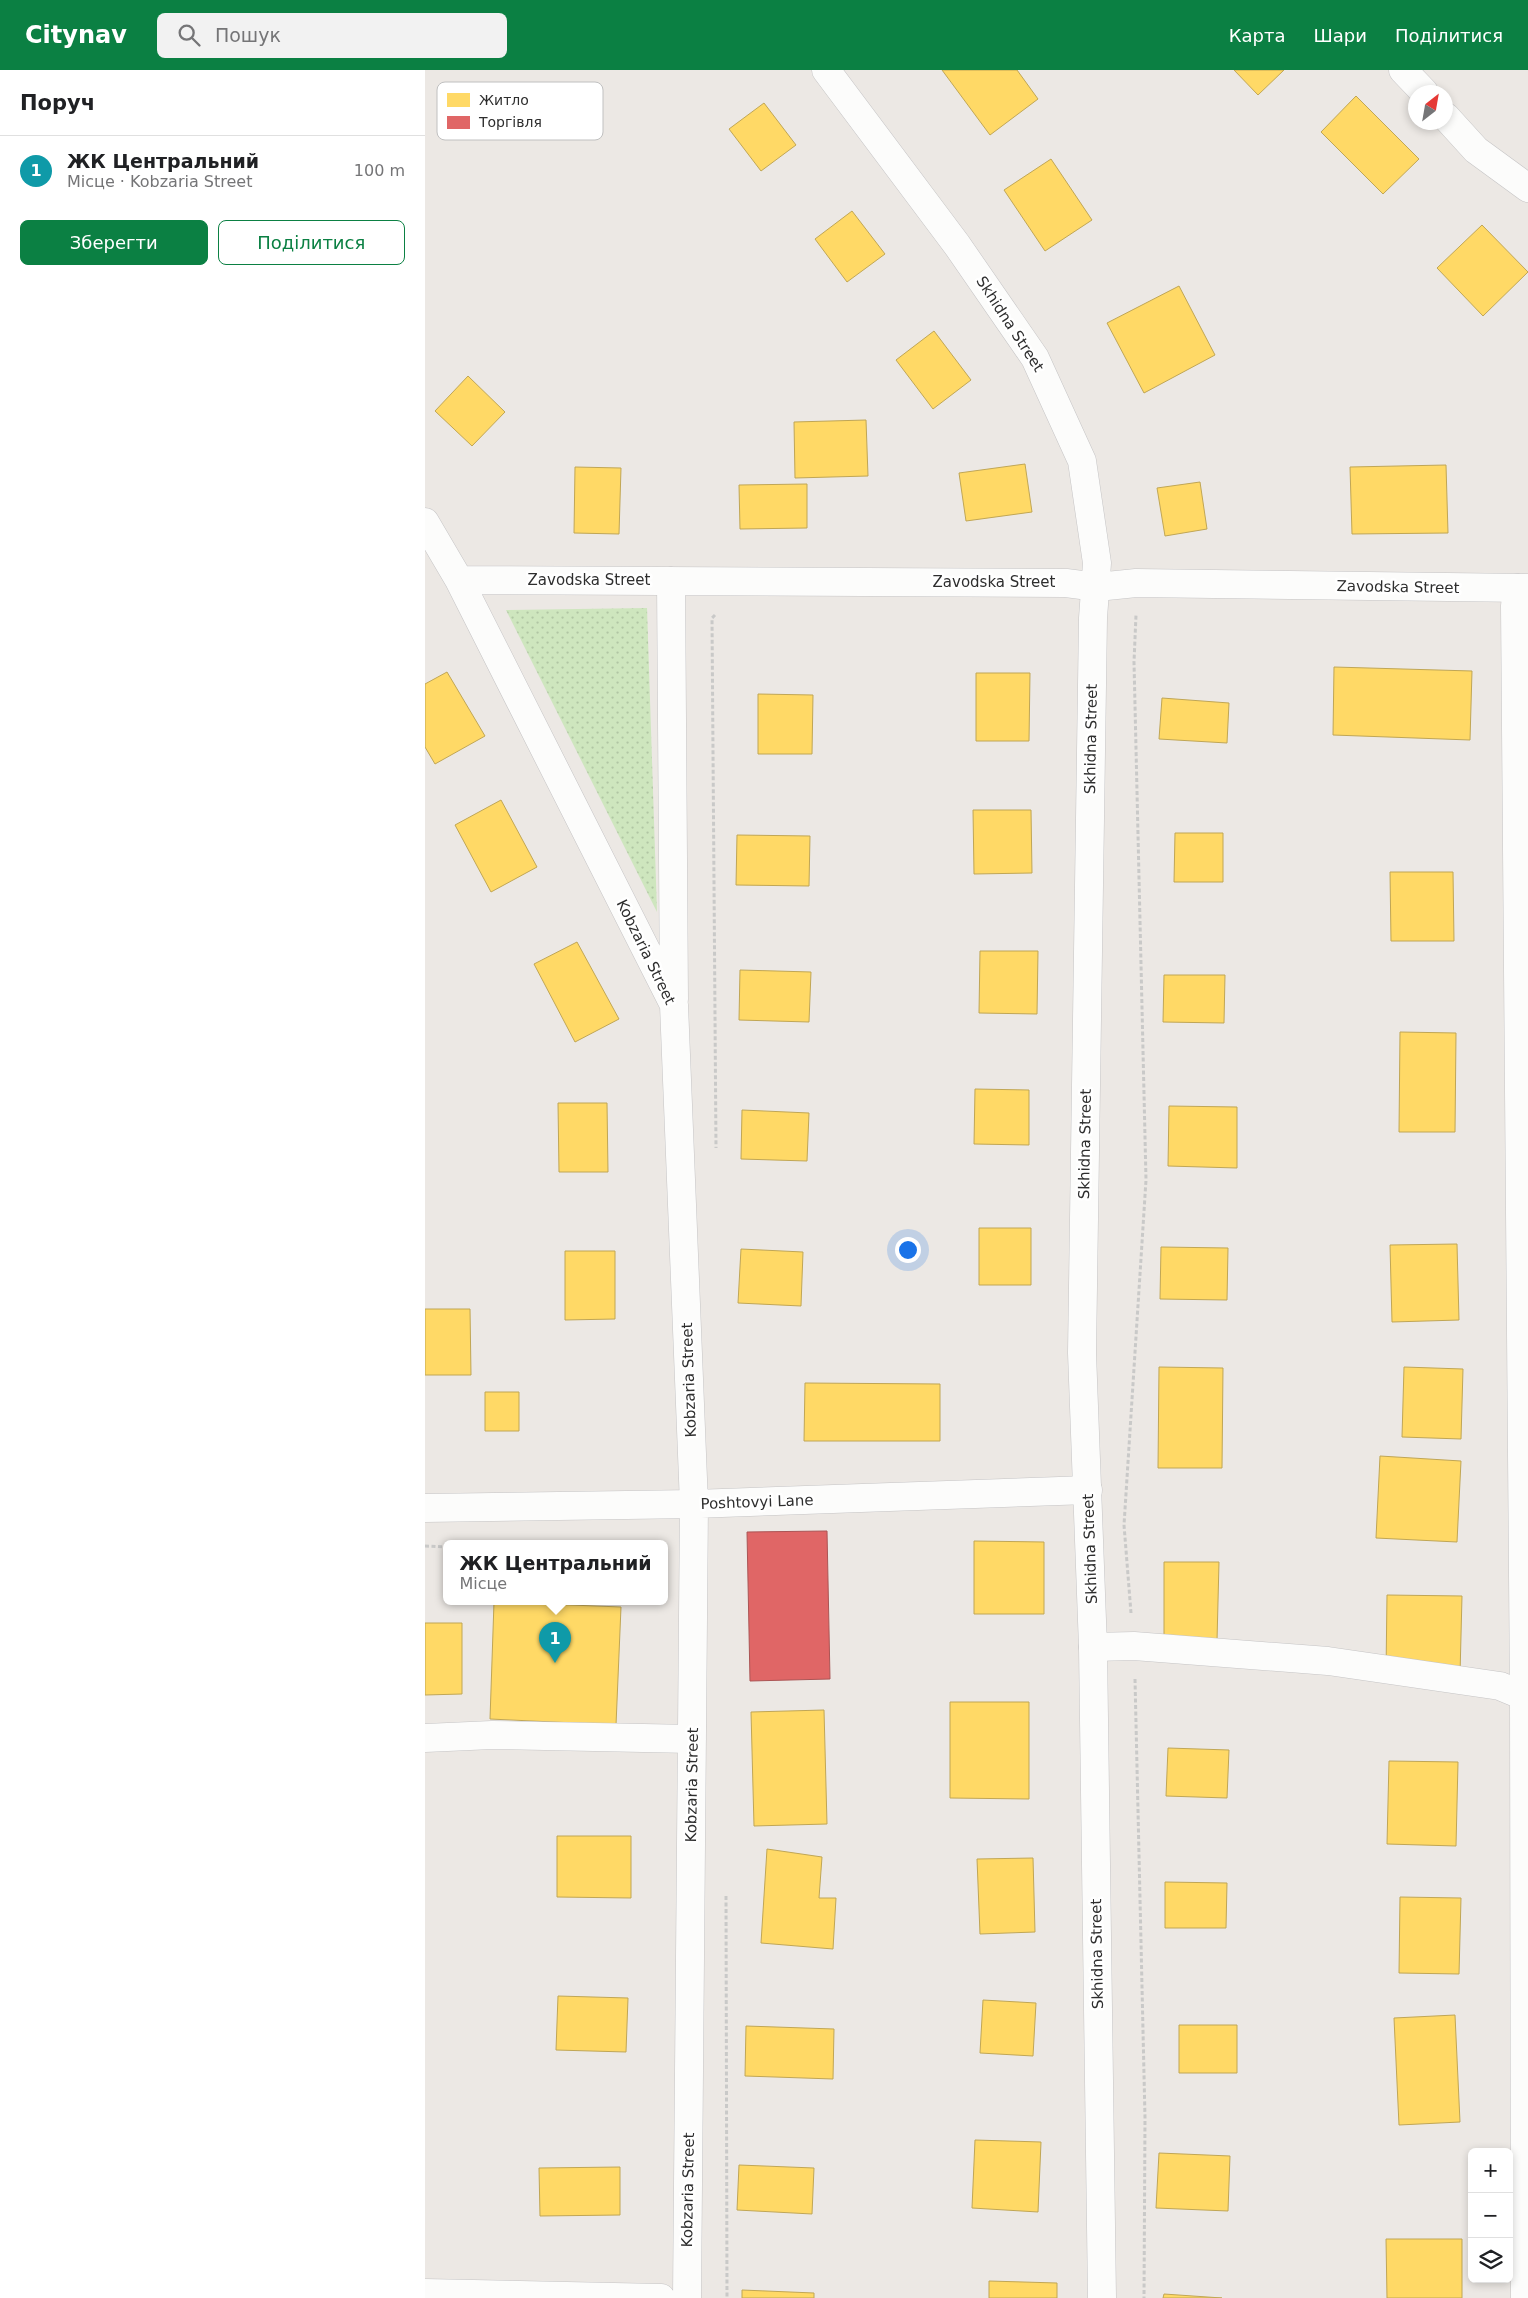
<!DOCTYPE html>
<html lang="uk">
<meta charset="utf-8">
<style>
body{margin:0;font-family:"DejaVu Sans",sans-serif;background:#f2f2f2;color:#202124}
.controls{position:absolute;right:15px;bottom:15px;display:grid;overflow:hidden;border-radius:8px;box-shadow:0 2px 8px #0003}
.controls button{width:45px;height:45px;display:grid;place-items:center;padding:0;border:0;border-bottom:1px solid #e0e0e0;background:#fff;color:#202124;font:25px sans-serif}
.compass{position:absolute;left:983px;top:15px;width:45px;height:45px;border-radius:50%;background:#fff;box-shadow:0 2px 8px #0003;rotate:31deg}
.you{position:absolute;left:482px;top:1179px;width:18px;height:18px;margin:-12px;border:4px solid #fff;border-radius:50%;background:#1a73e8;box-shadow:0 0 0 8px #1a73e833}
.badge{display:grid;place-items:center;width:32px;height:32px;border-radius:50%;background:#0b8043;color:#fff;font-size:16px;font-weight:700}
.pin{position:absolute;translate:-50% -41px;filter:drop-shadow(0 1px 2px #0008)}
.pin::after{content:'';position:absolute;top:26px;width:18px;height:15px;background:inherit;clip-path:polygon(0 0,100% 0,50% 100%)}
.popup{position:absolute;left:18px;top:1470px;width:225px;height:65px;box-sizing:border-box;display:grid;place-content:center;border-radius:8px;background:#fff;filter:drop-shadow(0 1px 4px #0005);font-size:16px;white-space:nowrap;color:#757577}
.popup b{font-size:19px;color:#202124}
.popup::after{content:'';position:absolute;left:50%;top:100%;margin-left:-10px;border:10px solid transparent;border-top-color:#fff}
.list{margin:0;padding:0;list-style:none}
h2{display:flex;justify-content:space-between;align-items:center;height:65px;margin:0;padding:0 20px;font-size:21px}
h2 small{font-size:16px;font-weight:400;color:#757577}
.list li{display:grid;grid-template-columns:32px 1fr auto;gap:15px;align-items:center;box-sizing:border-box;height:70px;padding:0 20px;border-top:1px solid #e0e0e0}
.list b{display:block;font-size:19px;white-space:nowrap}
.list p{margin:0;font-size:16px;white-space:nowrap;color:#757577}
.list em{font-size:16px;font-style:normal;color:#757577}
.actions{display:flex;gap:10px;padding:15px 20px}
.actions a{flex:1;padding:11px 0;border:1px solid #0b8043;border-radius:8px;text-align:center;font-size:18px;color:#0b8043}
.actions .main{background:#0b8043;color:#fff}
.icon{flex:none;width:28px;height:28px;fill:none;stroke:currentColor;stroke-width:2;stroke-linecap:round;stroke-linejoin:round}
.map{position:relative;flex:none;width:1103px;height:2228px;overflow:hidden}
header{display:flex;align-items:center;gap:30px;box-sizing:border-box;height:70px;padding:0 25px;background:#0b8043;color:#fff}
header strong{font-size:24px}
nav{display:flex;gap:28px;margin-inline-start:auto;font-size:18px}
.search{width:350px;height:45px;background:#f2f2f2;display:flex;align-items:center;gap:12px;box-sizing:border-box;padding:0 18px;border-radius:8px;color:#757577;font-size:19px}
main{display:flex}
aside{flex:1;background:#fff}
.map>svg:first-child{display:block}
.grass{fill:url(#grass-dots)}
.homes{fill:#ffd966;stroke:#c0a655}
.shops{fill:#e06666;stroke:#ab5555}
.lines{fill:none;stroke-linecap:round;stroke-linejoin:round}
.street-casing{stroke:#c5c4c5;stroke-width:29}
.secondary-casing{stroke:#c5c4c5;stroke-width:29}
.path{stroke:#c9c9c8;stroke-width:3;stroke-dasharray:4 2.5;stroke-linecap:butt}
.street{stroke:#fcfcfb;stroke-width:28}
.secondary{stroke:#fcfcfb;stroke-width:28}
.labels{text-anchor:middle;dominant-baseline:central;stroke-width:5;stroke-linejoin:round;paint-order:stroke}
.street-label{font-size:15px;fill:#2e2e2e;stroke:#fff}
.key{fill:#fff;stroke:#c0c0c0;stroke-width:1}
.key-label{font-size:14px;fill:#2e2e2e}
</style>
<header>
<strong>Citynav</strong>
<div class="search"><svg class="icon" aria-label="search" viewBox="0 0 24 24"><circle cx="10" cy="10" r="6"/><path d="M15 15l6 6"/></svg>Пошук</div>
<nav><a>Карта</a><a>Шари</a><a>Поділитися</a></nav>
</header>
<main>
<aside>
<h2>Поруч<small></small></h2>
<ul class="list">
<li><span class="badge" style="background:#0f9aa8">1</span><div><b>ЖК Центральний</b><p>Місце · Kobzaria Street</p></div><em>100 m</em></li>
</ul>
<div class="actions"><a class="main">Зберегти</a><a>Поділитися</a></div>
</aside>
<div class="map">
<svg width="1103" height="2228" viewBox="0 0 1103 2228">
<defs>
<pattern id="grass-dots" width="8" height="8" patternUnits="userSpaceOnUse" patternTransform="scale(1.25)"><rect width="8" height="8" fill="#cee6be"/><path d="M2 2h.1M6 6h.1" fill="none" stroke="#b1c6a4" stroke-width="1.8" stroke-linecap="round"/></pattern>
</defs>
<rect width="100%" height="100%" fill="#ece8e4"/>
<path class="grass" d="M222,538L232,842L81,540Z"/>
<path class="homes" d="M517,0H592L613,29L565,65Z
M809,0H859L833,25Z
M931,26L994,89L958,124L896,62Z
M339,33L371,75L336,101L304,59Z
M626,89L667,150L620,181L579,120Z
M427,141L460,184L422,212L390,169Z
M1057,155L1103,202L1058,246L1012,198Z
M754,216L790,285L719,323L682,253Z
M509,261L546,310L508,339L471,290Z
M43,306L80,342L47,376L10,341Z
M441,350L443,406L370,408L369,352Z
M600,394L607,442L541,451L534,403Z
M1021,395L1023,463L927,464L925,397Z
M150,397L196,398L194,464L149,463Z
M775,412L782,459L740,466L732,418Z
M382,414V458L315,459L314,415Z
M909,597L1047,601L1045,670L908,665Z
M22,602L60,666L10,694L0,677V614Z
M551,603H605L604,671H551Z
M333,624L388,625L387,684H333Z
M737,628L804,633L802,673L734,669Z
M76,730L112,797L66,822L30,755Z
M548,740H606L607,803L549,804Z
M750,763H798V812H749Z
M312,765L385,766L384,816L311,815Z
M965,802H1028L1029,871H966Z
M152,872L194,949L150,972L109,894Z
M555,881H613L612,944L554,943Z
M315,900L386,902L384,952L314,950Z
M739,905H800L799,953L738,952Z
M975,962L1031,963L1030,1062H974Z
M550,1019L604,1020V1075L549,1074Z
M133,1033H182L183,1102H134Z
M744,1036L812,1037V1098L743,1096Z
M317,1040L384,1043L382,1091L316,1089Z
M554,1158H606V1215H554Z
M1032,1174L1034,1250L967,1252L965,1175Z
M736,1177L803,1178L802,1230L735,1229Z
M316,1179L378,1182L376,1236L313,1233Z
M140,1181H190V1249L140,1250Z
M0,1239H45L46,1305H0Z
M734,1297L798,1298L797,1398H733Z
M979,1297L1038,1299L1036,1369L977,1367Z
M380,1313L515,1314V1371H379Z
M60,1322H94V1361H60Z
M955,1386L1036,1391L1032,1472L951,1468Z
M549,1471L619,1472V1544H549Z
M739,1492H794L792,1571L739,1570Z
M962,1525L1037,1526L1035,1605L961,1603Z
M69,1532L196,1537L191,1655L65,1649Z
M0,1553H37V1624L0,1625Z
M525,1632H604V1729L525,1728Z
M399,1640L402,1754L329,1756L326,1642Z
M743,1678L804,1680L802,1728L741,1726Z
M964,1691L1033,1692L1031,1776L962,1774Z
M132,1766H206V1828L132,1827Z
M342,1779L397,1787L394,1828H411L408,1879L336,1873Z
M608,1788L610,1862L555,1864L552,1789Z
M740,1812L802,1813L801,1858H740Z
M975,1827L1036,1828L1034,1904L974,1903Z
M133,1926L203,1928L201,1982L131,1980Z
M558,1930L611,1933L608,1986L555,1983Z
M1030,1945L1035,2052L974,2055L969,1948Z
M754,1955H812V2003H754Z
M321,1956L409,1959L408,2009L320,2006Z
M550,2070L616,2072L613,2142L547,2138Z
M734,2083L805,2086L803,2141L731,2138Z
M314,2095L389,2098L387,2144L312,2140Z
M195,2097V2145L115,2146L114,2098Z
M961,2169H1037V2228H962Z
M564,2211L632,2213V2228H564Z
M317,2220L389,2223V2228H317Z
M739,2224L797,2228H738Z"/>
<path class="shops" d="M402,1461L405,1609L325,1611L322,1462Z"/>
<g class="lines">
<defs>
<path id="street" d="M978,0L999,22
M1021,47L1051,80L1103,118
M0,452L34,510L249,935L269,1434L262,2228
M34,510L641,513L672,517
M246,511L249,929
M1092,518L1090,536L1099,1626L1100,2228
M0,1438L269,1434L663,1420
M668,1577L709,1576L903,1591L1075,1616L1099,1626
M0,1668L67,1665L267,1669
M0,2223L236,2228"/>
<path id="secondary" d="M401,0L532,175L610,288L657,391L672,493L668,548L657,1283L668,1577L677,2228
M672,517L711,513L1103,518"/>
</defs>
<use href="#street" class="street-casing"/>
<use href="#secondary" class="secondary-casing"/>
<path class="path" d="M290,545L287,548L291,1078
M0,1476L21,1477
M706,1543L699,1455L721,1110L709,592L711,545
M710,1609L720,2048L719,2228
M301,1826L302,2228"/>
<use href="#street" class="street"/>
<use href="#secondary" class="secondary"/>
</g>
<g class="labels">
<g class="street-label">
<text transform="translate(585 254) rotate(57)">Skhidna Street</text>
<text x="164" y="510">Zavodska Street</text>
<text x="569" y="512">Zavodska Street</text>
<text transform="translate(973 517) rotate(1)">Zavodska Street</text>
<text transform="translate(666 669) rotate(-89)">Skhidna Street</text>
<text transform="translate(221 882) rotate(64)">Kobzaria Street</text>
<text transform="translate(660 1074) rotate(-89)">Skhidna Street</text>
<text transform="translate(264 1310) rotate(-92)">Kobzaria Street</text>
<text transform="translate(332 1432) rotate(-2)">Poshtovyi Lane</text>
<text transform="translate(665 1479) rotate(-92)">Skhidna Street</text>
<text transform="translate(267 1715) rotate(-89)">Kobzaria Street</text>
<text transform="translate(672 1884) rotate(-91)">Skhidna Street</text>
<text transform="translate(263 2120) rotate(-89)">Kobzaria Street</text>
</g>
</g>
<rect x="12" y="12" width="166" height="58" rx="8" class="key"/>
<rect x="22" y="23" width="23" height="14" fill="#ffd966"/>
<rect x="22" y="46" width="23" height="13" fill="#e06666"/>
<g class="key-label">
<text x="54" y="35">Житло</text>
<text x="54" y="57">Торгівля</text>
</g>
</svg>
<div class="controls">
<button>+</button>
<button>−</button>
<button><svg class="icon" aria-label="layers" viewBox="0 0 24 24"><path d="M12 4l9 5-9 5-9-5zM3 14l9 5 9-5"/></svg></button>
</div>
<svg class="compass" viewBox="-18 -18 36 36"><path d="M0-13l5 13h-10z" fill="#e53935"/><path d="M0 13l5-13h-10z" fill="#757577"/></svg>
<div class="you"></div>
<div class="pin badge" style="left:130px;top:1593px;background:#0f9aa8">1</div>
<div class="popup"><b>ЖК Центральний</b>Місце</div>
</div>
</main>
